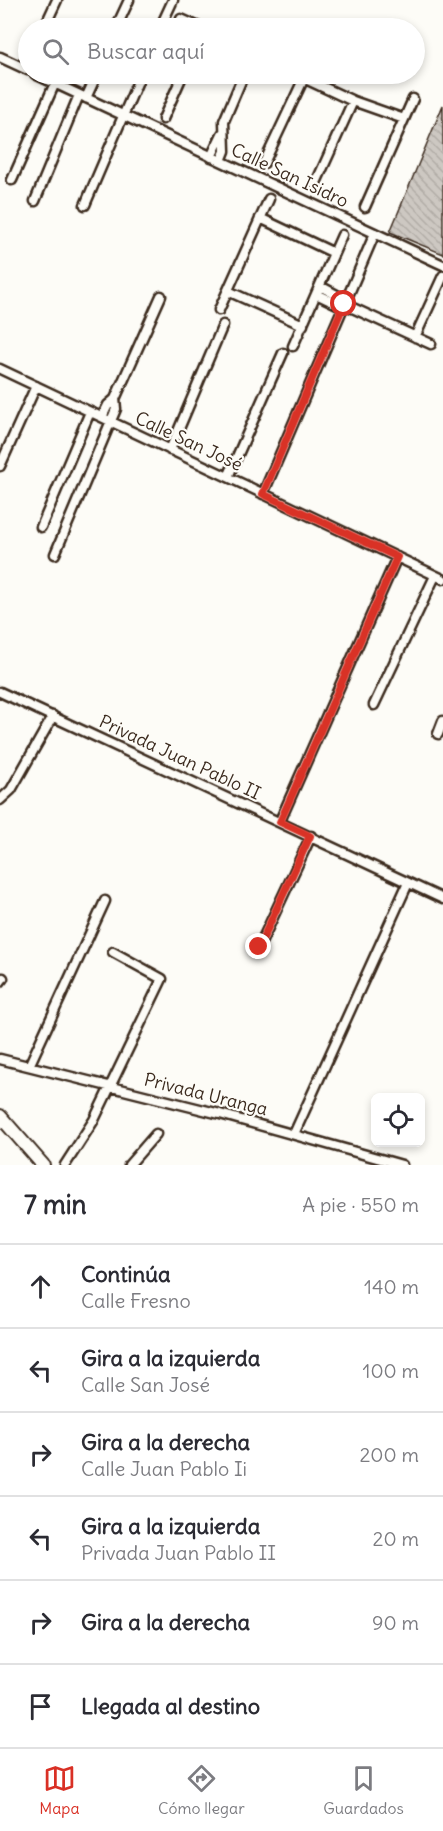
<!DOCTYPE html>
<html lang="es">
<meta charset="utf-8">
<style>
body{margin:0;font-family:Delius,sans-serif;background:#f2f2f3;color:#2b2b33}
.controls{position:absolute;right:18px;bottom:18px;display:grid;overflow:hidden;border-radius:9px;box-shadow:0 3px 9px #0003}
.controls button{width:54px;height:54px;display:grid;place-items:center;padding:0;border:0;border-bottom:2px solid #e1e1e2;background:#fff;color:#2b2b33;font:30px sans-serif}
.stop{position:absolute;width:18px;height:18px;margin:-14px;border:4px solid #d93025;border-radius:50%;background:#fff}
.stop.end{background:#d93025;border-color:#fff;box-shadow:0 2px 6px #0008}
.list{margin:0;padding:0;list-style:none}
h2{display:flex;justify-content:space-between;align-items:center;height:78px;margin:0;padding:0 24px;font-size:26px}
h2 small{font-size:20px;font-weight:400;color:#7c7c81}
.list li{display:grid;grid-template-columns:39px 1fr auto;gap:18px;align-items:center;box-sizing:border-box;height:84px;padding:0 24px;border-top:2px solid #e1e1e2}
.list b{display:block;font-size:22px;white-space:nowrap}
.list p{margin:0;font-size:20px;white-space:nowrap;color:#7c7c81}
.list em{font-size:20px;font-style:normal;color:#7c7c81}
.icon{flex:none;width:33px;height:33px;fill:none;stroke:currentColor;stroke-width:2;stroke-linecap:round;stroke-linejoin:round}
.map{position:relative;flex:none;width:443px;height:1165px;overflow:hidden}
.search{position:absolute;background:#fff;box-shadow:0 3px 9px #0003;left:18px;right:18px;top:18px;height:66px;display:flex;align-items:center;gap:15px;box-sizing:border-box;padding:0 21px;border-radius:33px;color:#7c7c81;font-size:22px}
.sheet{height:582px;background:#fff}
nav{display:flex;justify-content:space-around;align-items:center;box-sizing:border-box;height:84px;border-top:2px solid #e1e1e2;background:#fff;font-size:16px;color:#7c7c81}
nav a{display:grid;justify-items:center;gap:3px}
nav .on{color:#d93025}
.map>svg:first-child{display:block}
.building{fill:url(#building-back-hatch);stroke:#3b2a1e;stroke-width:1.5}
.lines{fill:none;stroke-linecap:round;stroke-linejoin:round}
.minor-casing{stroke:#3b2a1e;stroke-width:13}
.secondary-casing{stroke:#3b2a1e;stroke-width:16}
.minor{stroke:#fdfcf7;stroke-width:8}
.secondary{stroke:#fdfcf7;stroke-width:12}
.route{stroke:#d93025;stroke-width:8}
.labels{text-anchor:middle;dominant-baseline:central;stroke-width:4.5;stroke-linejoin:round;paint-order:stroke}
.street-label{font-size:18px;fill:#3b2a1e;stroke:#fdfcf7}
</style>
<div class="map">
<svg width="443" height="1165" viewBox="0 0 443 1165">
<defs>
<pattern id="building-back-hatch" width="6" height="6" patternUnits="userSpaceOnUse" patternTransform="scale(1.5)"><rect width="6" height="6" fill="#cdc8c2"/><path d="M-1 5l2 2M0 0l6 6M5-1l2 2" fill="none" stroke="#b1aca6"/></pattern>
</defs>
<rect width="100%" height="100%" fill="#fdfcf7"/>
<filter id="ink" filterUnits="userSpaceOnUse"><feTurbulence type="fractalNoise" baseFrequency=".0167" numOctaves="2"/><feDisplacementMap in="SourceGraphic" scale="12" xChannelSelector="R" yChannelSelector="G"/><feConvolveMatrix kernelMatrix="1 2 1 2 8 2 1 2 1" color-interpolation-filters="sRGB"/></filter>
<g filter="url(#ink)">
<path class="building" d="M443,105V254L390,232Z"/>
<g class="lines">
<defs>
<path id="minor" d="M181,19L201,28
M44,28L57,0
M116,28L129,0
M160,28L173,0
M0,57L28,70
M24,68L28,59
M35,74L443,265
M295,74L353,101L404,119
M86,98L97,74
M163,119L183,74
M211,157L222,134
M221,161L225,151L224,121L244,74
M264,163L304,78
M12,180L55,83
M315,185L353,101
M35,201L79,95
M85,205L141,74
M365,207L413,99
M260,218L334,253
M320,286L346,300
M228,291L303,325
M316,294L343,307
M344,304L431,344
M219,310L269,199
M415,337L443,276
M293,346L342,235
M0,369L443,579
M102,417L108,405L115,399L161,296
M170,450L223,325
M0,466L36,386
M228,477L283,353
M263,494L375,233
M41,527L90,412
M55,554L116,409L115,399
M0,692L443,899
M374,705L435,576
M438,734L443,721
M0,800L11,790L53,716
M280,821L397,557
M259,947L311,836
M0,982L3,978
M0,1059L220,1114L402,1165
M29,1066L105,901
M294,1134L408,883
M65,1165L94,1120L162,979L113,952
M129,1165L156,1134"/>
<path id="secondary" d="M0,1116L43,1165"/>
</defs>
<use href="#minor" class="minor-casing"/>
<use href="#secondary" class="secondary-casing"/>
<use href="#minor" class="minor"/>
<use href="#secondary" class="secondary"/>
</g>
</g>
<g class="lines" filter="url(#ink)">
<path class="route" d="M259,947L310,836L280,822L397,557L263,494L344,304"/>
</g>
<g class="labels">
<g class="street-label">
<text transform="translate(290 175) rotate(25)">Calle San Isidro</text>
<text transform="translate(189 441) rotate(25)">Calle San José</text>
<text transform="translate(180 757) rotate(25)">Privada Juan Pablo II</text>
<text transform="translate(206 1094) rotate(14)">Privada Uranga</text>
</g>
</g>
</svg>
<div class="controls">
<button><svg class="icon" aria-label="locate" viewBox="0 0 24 24"><circle cx="12" cy="12" r="6"/><path d="M12 2v4M12 18v4M2 12h4M18 12h4"/></svg></button>
</div>
<div class="stop" style="left:344px;top:304px"></div>
<div class="stop end" style="left:259px;top:947px"></div>
<div class="search"><svg class="icon" aria-label="search" viewBox="0 0 24 24"><circle cx="10" cy="10" r="6"/><path d="M15 15l6 6"/></svg>Buscar aquí</div>
</div>
<section class="sheet">
<h2>7 min<small>A pie · 550 m</small></h2>
<ul class="list">
<li><svg class="icon" aria-label="ahead" viewBox="0 0 24 24"><path d="M12 20V5M6 11l6-6 6 6"/></svg><div><b>Continúa</b><p>Calle Fresno</p></div><em>140 m</em></li>
<li><svg class="icon" aria-label="left" viewBox="0 0 24 24"><path d="M17 20v-9H6M10 6l-5 5 5 5"/></svg><div><b>Gira a la izquierda</b><p>Calle San José</p></div><em>100 m</em></li>
<li><svg class="icon" aria-label="right" viewBox="0 0 24 24"><path d="M7 20v-9h11M14 6l5 5-5 5"/></svg><div><b>Gira a la derecha</b><p>Calle Juan Pablo Ii</p></div><em>200 m</em></li>
<li><svg class="icon" aria-label="left" viewBox="0 0 24 24"><path d="M17 20v-9H6M10 6l-5 5 5 5"/></svg><div><b>Gira a la izquierda</b><p>Privada Juan Pablo II</p></div><em>20 m</em></li>
<li><svg class="icon" aria-label="right" viewBox="0 0 24 24"><path d="M7 20v-9h11M14 6l5 5-5 5"/></svg><div><b>Gira a la derecha</b></div><em>90 m</em></li>
<li><svg class="icon" aria-label="arrive" viewBox="0 0 24 24"><path d="M6 21V4h12l-3 4 3 4H6"/></svg><div><b>Llegada al destino</b></div></li>
</ul>
</section>
<nav>
<a class="on"><svg class="icon" aria-label="map" viewBox="0 0 24 24"><path d="M3 6l6-2 6 2 6-2v14l-6 2-6-2-6 2zM9 4v14M15 6v14"/></svg>Mapa</a>
<a><svg class="icon" aria-label="directions" viewBox="0 0 24 24"><path d="M12 3l9 9-9 9-9-9zM9 14v-3h6M13 9l2 2-2 2"/></svg>Cómo llegar</a>
<a><svg class="icon" aria-label="saved" viewBox="0 0 24 24"><path d="M7 4h10v16l-5-4-5 4z"/></svg>Guardados</a>
</nav>
